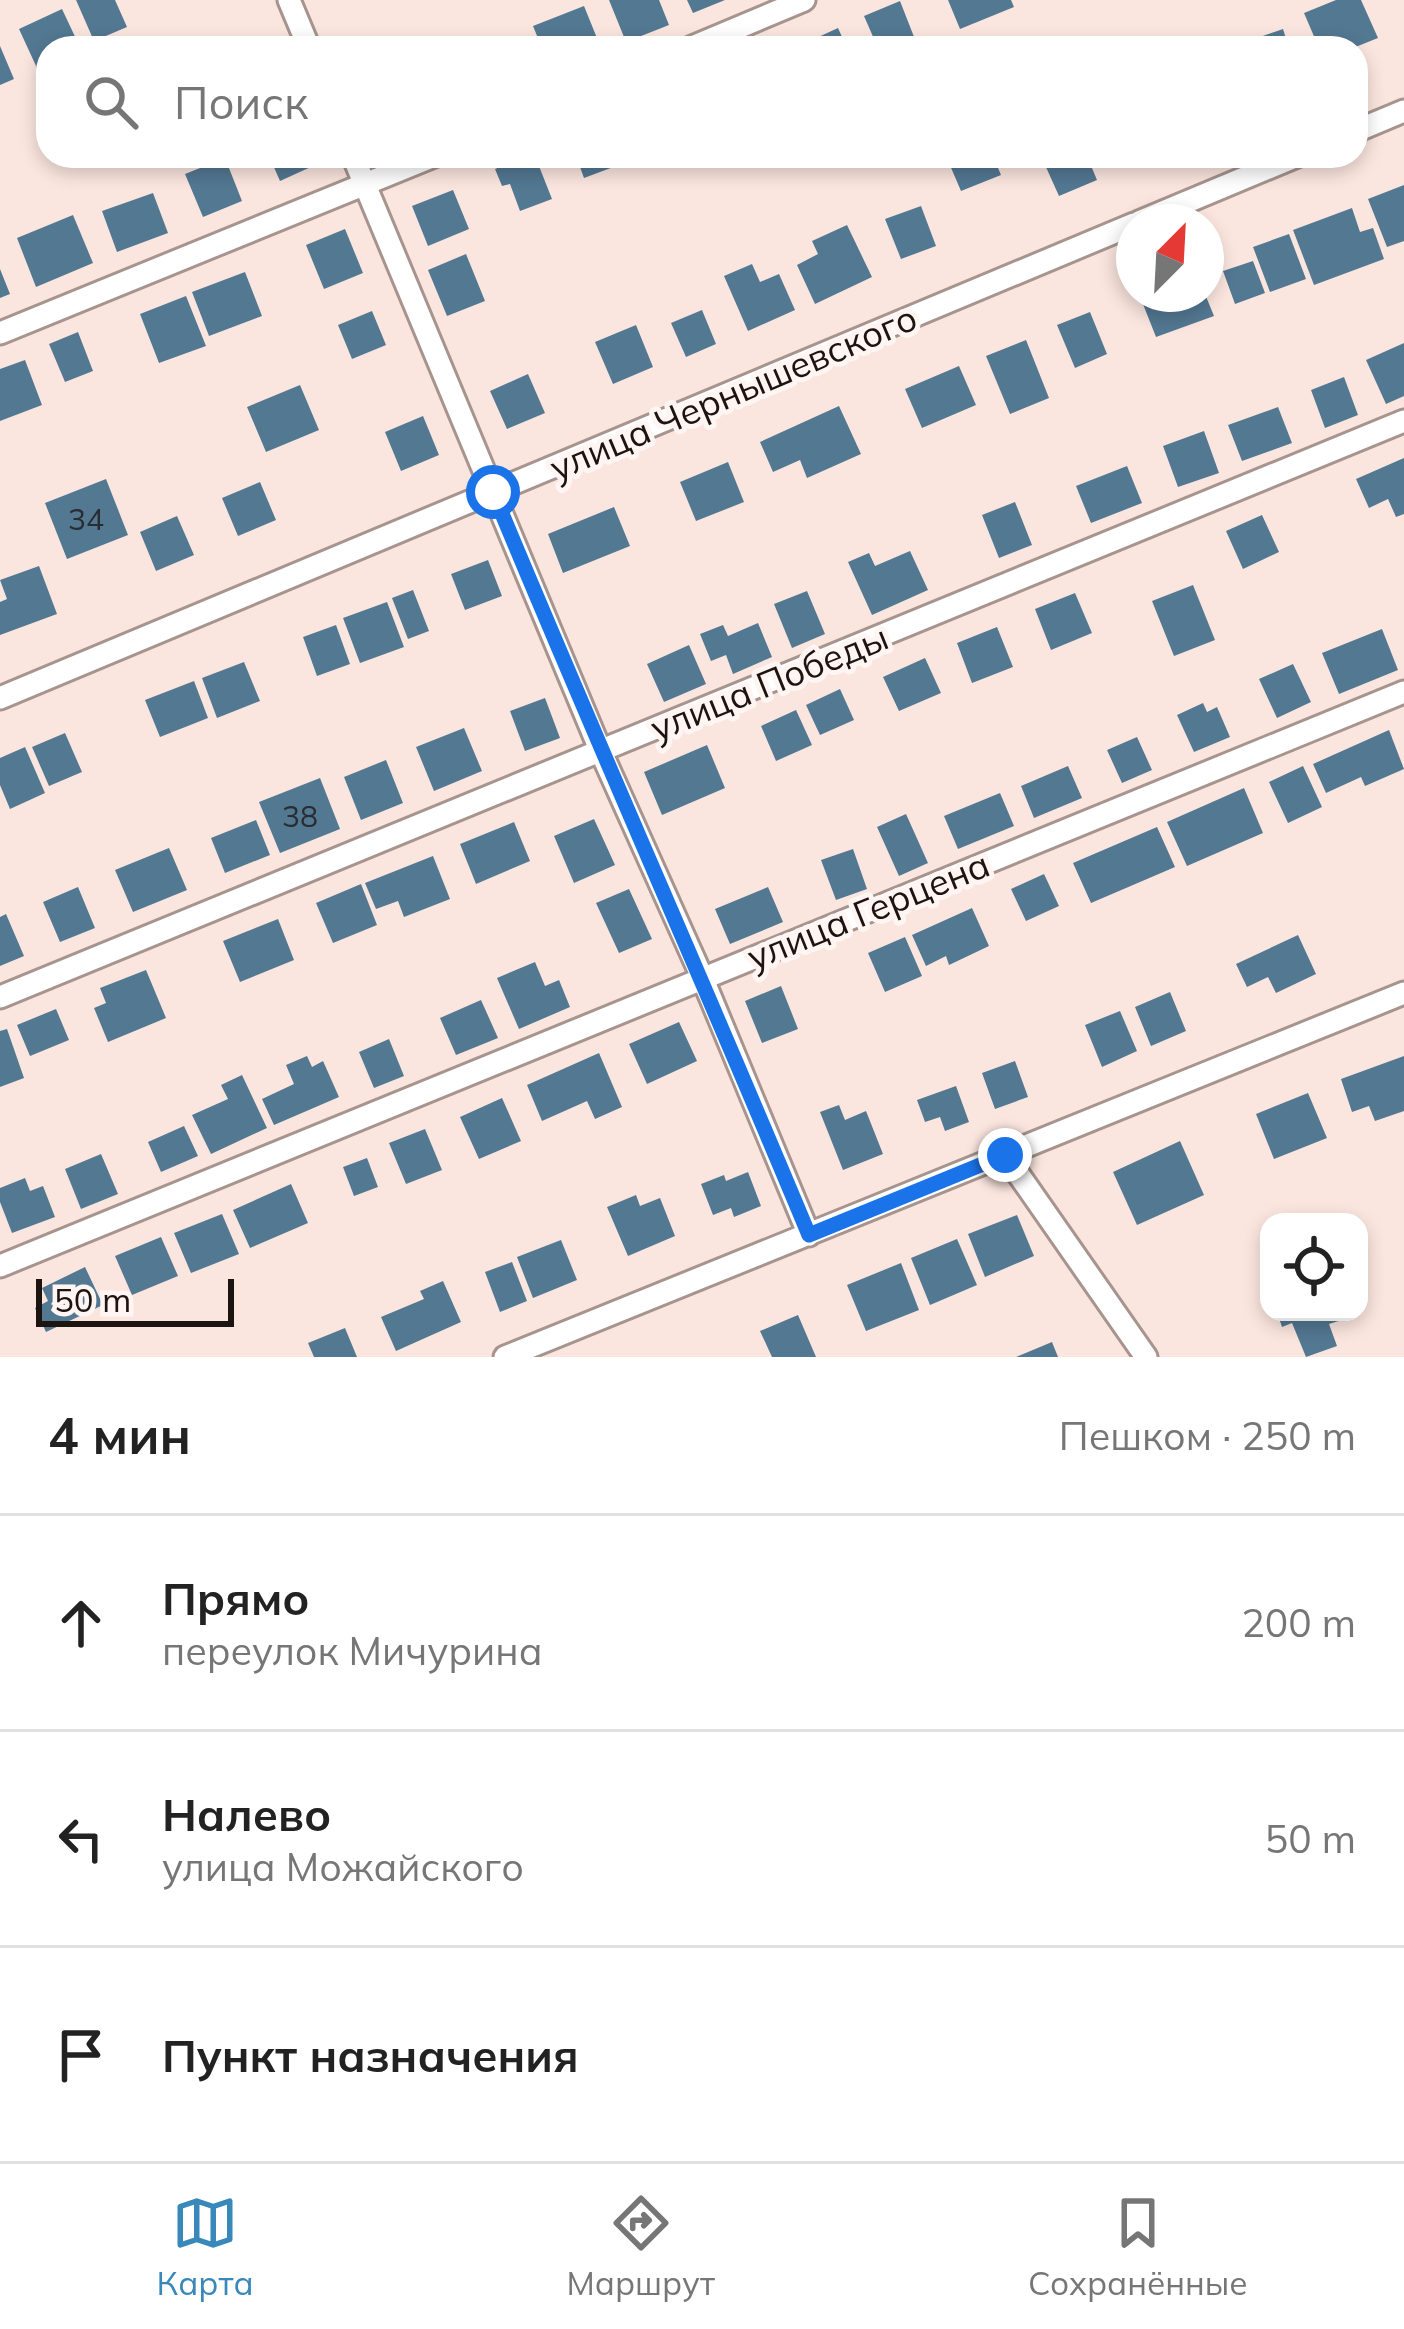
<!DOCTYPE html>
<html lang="ru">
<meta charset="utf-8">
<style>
body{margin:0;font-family:Mulish,sans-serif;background:#f6f6f6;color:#222}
.controls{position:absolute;right:36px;bottom:36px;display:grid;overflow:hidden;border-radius:24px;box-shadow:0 6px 18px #0003}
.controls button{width:108px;height:108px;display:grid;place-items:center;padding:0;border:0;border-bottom:3px solid #e0e0e0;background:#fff;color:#222;font:60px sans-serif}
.compass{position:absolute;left:1116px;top:204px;width:108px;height:108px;border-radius:50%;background:#fff;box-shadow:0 6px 18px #0003;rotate:24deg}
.scale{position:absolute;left:36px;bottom:30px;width:198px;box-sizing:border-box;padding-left:12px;border:6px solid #1b1411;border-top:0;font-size:33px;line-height:42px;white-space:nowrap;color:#1b1411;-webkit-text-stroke:9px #fff6f4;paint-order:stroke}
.stop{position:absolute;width:36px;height:36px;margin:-27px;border:9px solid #1a73e8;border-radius:50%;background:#fff}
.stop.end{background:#1a73e8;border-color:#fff;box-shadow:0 3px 12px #0008}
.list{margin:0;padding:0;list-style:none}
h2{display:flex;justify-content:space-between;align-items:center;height:156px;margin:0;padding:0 48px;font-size:51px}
h2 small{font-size:39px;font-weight:400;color:#767676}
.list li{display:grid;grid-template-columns:78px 1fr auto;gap:36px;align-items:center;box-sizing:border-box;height:216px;padding:0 48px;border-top:3px solid #e0e0e0}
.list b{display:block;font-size:45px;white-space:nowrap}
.list p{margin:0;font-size:39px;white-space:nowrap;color:#767676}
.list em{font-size:39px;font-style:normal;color:#767676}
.icon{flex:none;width:66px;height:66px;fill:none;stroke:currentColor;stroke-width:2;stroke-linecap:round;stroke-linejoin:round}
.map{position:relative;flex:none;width:1404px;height:1357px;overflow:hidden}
.search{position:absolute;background:#fff;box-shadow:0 6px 18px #0003;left:36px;right:36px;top:36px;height:132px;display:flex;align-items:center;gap:30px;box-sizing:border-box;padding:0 42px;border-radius:36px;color:#767676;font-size:45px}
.sheet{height:804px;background:#fff}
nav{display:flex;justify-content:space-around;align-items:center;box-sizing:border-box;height:168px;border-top:3px solid #e0e0e0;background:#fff;font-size:33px;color:#767676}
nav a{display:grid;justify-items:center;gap:6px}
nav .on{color:#3988ba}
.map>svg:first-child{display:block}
.building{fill:#537892}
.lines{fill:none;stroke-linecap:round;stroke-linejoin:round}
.street-casing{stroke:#a7948e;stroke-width:27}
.street{stroke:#fff;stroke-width:21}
.route{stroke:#1a73e8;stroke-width:15}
.labels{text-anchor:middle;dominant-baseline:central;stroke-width:10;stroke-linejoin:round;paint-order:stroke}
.number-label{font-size:30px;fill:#292d31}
.street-label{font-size:36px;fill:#1b1411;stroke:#fff6f4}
</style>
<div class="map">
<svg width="1404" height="1357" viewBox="0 0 1404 1357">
<rect width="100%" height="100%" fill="#fbe6df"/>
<path class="building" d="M76,0H115L127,27L94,41Z
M609,0H659L669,25L626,42Z
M687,0H725L693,13Z
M948,0H1011L1014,7L960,29Z
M1336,0H1361L1378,38L1353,48H1319L1304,13Z
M900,1L916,42L900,48H878L864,16Z
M584,6L601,48H542L533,26Z
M62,9L78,43L68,48H48V92L19,29Z
M838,28L847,48H818L814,39Z
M1283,29L1289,48H1241L1240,44Z
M0,46L14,79L0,85Z
M269,156H308L313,166L280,181Z
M528,156H535L552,199L520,211L510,184L502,186L495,169Z
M576,156H622L624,163L584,178Z
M946,156H993L1001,175L961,191Z
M1041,156H1087L1097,180L1059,196Z
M225,158L242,201L203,217L185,174Z
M1404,185V241L1387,247L1368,199Z
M453,190L469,229L428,246L412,206Z
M153,193L168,233L117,252L102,211Z
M921,206L936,246L901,259L885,219Z
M1352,208L1360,232L1373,228L1384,259L1314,285L1293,230Z
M73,215L93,263L36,287L17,238Z
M847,225L872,277L815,304L797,265L818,254L812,241Z
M345,229L363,273L324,289L306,245Z
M1289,234L1306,279L1270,292L1253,247Z
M466,254L485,301L447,316L428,270Z
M1253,261L1265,293L1235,304L1223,271Z
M752,264L760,282L779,274L795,310L748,331L724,276Z
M0,269L10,294L0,298Z
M245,272L262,316L209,336L192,292Z
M1139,294H1205L1214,316L1156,337Z
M186,296L206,346L159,363L140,314Z
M702,310L716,344L686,357L671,323Z
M372,311L386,345L352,359L338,325Z
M1090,312L1107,354L1075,368L1057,325Z
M636,325L653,367L613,384L595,342Z
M78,332L93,371L65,382L49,344Z
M1026,340L1049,398L1010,414L986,356Z
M1404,343V396L1386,404L1366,360Z
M25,360L42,405L0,421V369Z
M959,366L976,405L922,428L905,389Z
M528,374L545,413L507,429L490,391Z
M1344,377L1358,415L1325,428L1311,390Z
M300,385L319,430L266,452L247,407Z
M839,406L861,454L807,478L800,460L773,472L760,442Z
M1278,407L1292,443L1242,461L1228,425Z
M423,416L439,455L401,471L385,432Z
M1204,431L1219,473L1178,487L1163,446Z
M1404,458V514L1396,517L1388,499L1369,508L1356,479Z
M728,462L744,502L696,521L680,482Z
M1127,466L1142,503L1091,523L1076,486Z
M106,479L128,535L67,559L45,503Z
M260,482L276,520L238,536L222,498Z
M1015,502L1032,545L999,558L982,515Z
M614,507L630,546L563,573L548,534Z
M1262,515L1279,552L1243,569L1226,531Z
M177,516L194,555L156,571L140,532Z
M910,551L928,590L872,615L848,562L869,553L875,566Z
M488,560L502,596L465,610L451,574Z
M39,566L57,614L0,635V602L7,599L0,580Z
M1193,585L1215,640L1174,656L1152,601Z
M413,590L429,631L408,639L392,598Z
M807,591L825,634L792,648L774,604Z
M1075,593L1092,633L1051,650L1035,609Z
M387,602L404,647L360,663L343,618Z
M758,623L772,657L733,674L726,655L711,661L700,634L723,625L728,636Z
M336,625L350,664L317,676L303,637Z
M997,627L1013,667L972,683L957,643Z
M1382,629L1398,670L1339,694L1322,653Z
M689,645L706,684L664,702L647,664Z
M925,658L941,693L899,711L883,677Z
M244,662L260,701L217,718L202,678Z
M1293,664L1311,702L1277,718L1259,679Z
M194,681L208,718L160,737L145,700Z
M840,689L854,720L820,735L806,705Z
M545,698L560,738L525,751L510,711Z
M1203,703L1207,712L1217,707L1230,737L1194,752L1177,715Z
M796,710L812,745L776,761L761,726Z
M464,728L482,771L434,791L416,747Z
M1389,730L1404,769L1365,786L1361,777L1326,793L1313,764Z
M65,733L82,772L49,786L32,747Z
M1137,737L1152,770L1122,783L1107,750Z
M707,745L725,788L662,815L644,772Z
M25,747L45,793L10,809L0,785V758Z
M386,760L403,803L361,820L344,777Z
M1068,766L1082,798L1034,818L1021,786Z
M1303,766L1322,807L1288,823L1269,782Z
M320,778L340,829L280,853L259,802Z
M1244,788L1263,833L1187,866L1167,822Z
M1000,793L1014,826L958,849L944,816Z
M906,814L928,863L899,876L877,827Z
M594,819L615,865L574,883L554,836Z
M256,820L270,855L225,873L211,838Z
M514,822L530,861L476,884L460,844Z
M1157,827L1175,867L1091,903L1073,863Z
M169,848L187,890L133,912L115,870Z
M853,849L867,889L836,900L821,860Z
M433,856L450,899L404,917L398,901L376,909L365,883Z
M1044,874L1059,906L1026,921L1011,889Z
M361,884L377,925L333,943L316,903Z
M78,887L95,928L60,942L43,902Z
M768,887L783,922L730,944L715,909Z
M629,889L652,939L619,953L596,903Z
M972,908L989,946L949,965L946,956L926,966L912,935Z
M6,914L24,956L0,966V917Z
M278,919L294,960L240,982L223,941Z
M1298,935L1316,974L1276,993L1268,977L1247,987L1236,964Z
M905,937L922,976L885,992L868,953Z
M535,962L545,986L559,980L570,1007L519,1029L497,978Z
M146,970L166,1018L108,1042L94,1008L106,1003L100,988Z
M781,986L798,1029L762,1043L745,1001Z
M1170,992L1186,1031L1151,1046L1135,1007Z
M481,1000L498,1038L456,1055L440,1018Z
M56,1009L69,1040L30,1056L17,1025Z
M1120,1011L1137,1051L1102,1067L1085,1025Z
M679,1022L697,1061L647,1084L629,1044Z
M7,1029L24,1078L0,1087V1031Z
M389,1039L404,1076L374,1088L359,1052Z
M599,1053L622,1107L595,1119L587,1101L542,1121L527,1085Z
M307,1056L312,1067L323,1061L339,1097L274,1125L262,1099L294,1084L286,1065Z
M1404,1056V1111L1375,1121L1369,1106L1352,1112L1341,1079Z
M1015,1061L1028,1097L995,1109L982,1073Z
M242,1075L267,1128L211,1154L192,1115L228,1099L221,1085Z
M956,1086L969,1122L945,1131L940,1117L925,1122L917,1100Z
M1308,1093L1327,1138L1274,1159L1256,1114Z
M502,1098L521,1141L479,1159L460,1117Z
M839,1105L845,1120L866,1111L883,1154L843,1170L820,1112Z
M184,1126L198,1156L161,1172L148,1142Z
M425,1129L442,1170L406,1184L389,1143Z
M1180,1141L1204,1195L1137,1225L1113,1172Z
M101,1154L118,1194L81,1209L65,1169Z
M367,1158L378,1187L354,1196L343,1167Z
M748,1172L761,1206L734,1217L731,1208L713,1215L701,1184L724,1175L726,1181Z
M25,1178L30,1191L43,1186L55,1217L12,1233L0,1202V1188Z
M291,1184L308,1223L250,1248L233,1210Z
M636,1195L640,1206L660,1198L675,1236L628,1256L607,1207Z
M222,1214L239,1254L191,1273L174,1233Z
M1017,1215L1034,1256L985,1277L968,1234Z
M161,1237L178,1276L132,1295L115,1256Z
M957,1239L977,1285L930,1305L911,1258Z
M561,1240L577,1280L533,1298L517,1257Z
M512,1262L527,1301L500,1312L485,1272Z
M901,1263L919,1310L866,1331L847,1285Z
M85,1267L103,1305L46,1332L35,1308L48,1301L42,1288Z
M443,1281L461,1322L396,1351L381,1317L424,1299L420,1291Z
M1277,1312H1342L1345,1319L1329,1324L1337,1346L1306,1357L1292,1323L1282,1327Z
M798,1315L816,1357H772L760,1331Z
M345,1328L357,1357H314L308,1343Z
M1052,1342L1058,1357H1016Z"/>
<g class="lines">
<defs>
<path id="street" d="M289,0L309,48
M690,48L804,0
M1356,131L1404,111
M353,156L601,752L702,977L809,1235
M1139,222L1297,156
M0,333L434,156
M0,698L1134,224
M0,997L1404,421
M1005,1155L1146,1357
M0,1266L1404,692
M505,1357L1404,993"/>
</defs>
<use href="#street" class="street-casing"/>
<use href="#street" class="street"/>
</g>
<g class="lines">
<path class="route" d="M493,492C596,741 706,987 809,1235L1005,1155"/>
</g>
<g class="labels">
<g class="number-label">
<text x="86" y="519">34</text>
<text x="300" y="816">38</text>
</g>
<g class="street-label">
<text transform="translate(733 392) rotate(-23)">улица Чернышевского</text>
<text transform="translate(769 682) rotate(-22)">улица Победы</text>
<text transform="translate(868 910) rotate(-22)">улица Герцена</text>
</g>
</g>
</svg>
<div class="controls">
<button><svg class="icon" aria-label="locate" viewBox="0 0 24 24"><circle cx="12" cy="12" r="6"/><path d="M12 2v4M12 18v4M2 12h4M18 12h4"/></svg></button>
</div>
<svg class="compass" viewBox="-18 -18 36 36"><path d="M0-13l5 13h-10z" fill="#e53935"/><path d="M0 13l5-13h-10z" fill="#767676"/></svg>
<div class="scale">50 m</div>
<div class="stop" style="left:493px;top:492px"></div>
<div class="stop end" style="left:1005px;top:1155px"></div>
<div class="search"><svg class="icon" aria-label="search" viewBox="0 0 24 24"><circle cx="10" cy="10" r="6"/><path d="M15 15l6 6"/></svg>Поиск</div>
</div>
<section class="sheet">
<h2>4 мин<small>Пешком · 250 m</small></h2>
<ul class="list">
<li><svg class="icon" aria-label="ahead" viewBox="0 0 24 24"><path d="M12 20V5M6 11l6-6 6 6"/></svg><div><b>Прямо</b><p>переулок Мичурина</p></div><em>200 m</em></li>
<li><svg class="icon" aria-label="left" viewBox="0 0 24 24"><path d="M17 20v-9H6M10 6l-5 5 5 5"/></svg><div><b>Налево</b><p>улица Можайского</p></div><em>50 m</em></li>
<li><svg class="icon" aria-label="arrive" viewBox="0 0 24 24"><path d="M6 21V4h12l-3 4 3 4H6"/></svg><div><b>Пункт назначения</b></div></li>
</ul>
</section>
<nav>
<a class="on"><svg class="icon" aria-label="map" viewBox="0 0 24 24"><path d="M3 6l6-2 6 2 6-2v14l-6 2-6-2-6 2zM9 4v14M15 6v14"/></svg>Карта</a>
<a><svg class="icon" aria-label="directions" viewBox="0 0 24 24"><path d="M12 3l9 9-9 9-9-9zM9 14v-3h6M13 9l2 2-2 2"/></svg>Маршрут</a>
<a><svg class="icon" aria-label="saved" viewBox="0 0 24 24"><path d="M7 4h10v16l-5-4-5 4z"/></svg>Сохранённые</a>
</nav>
